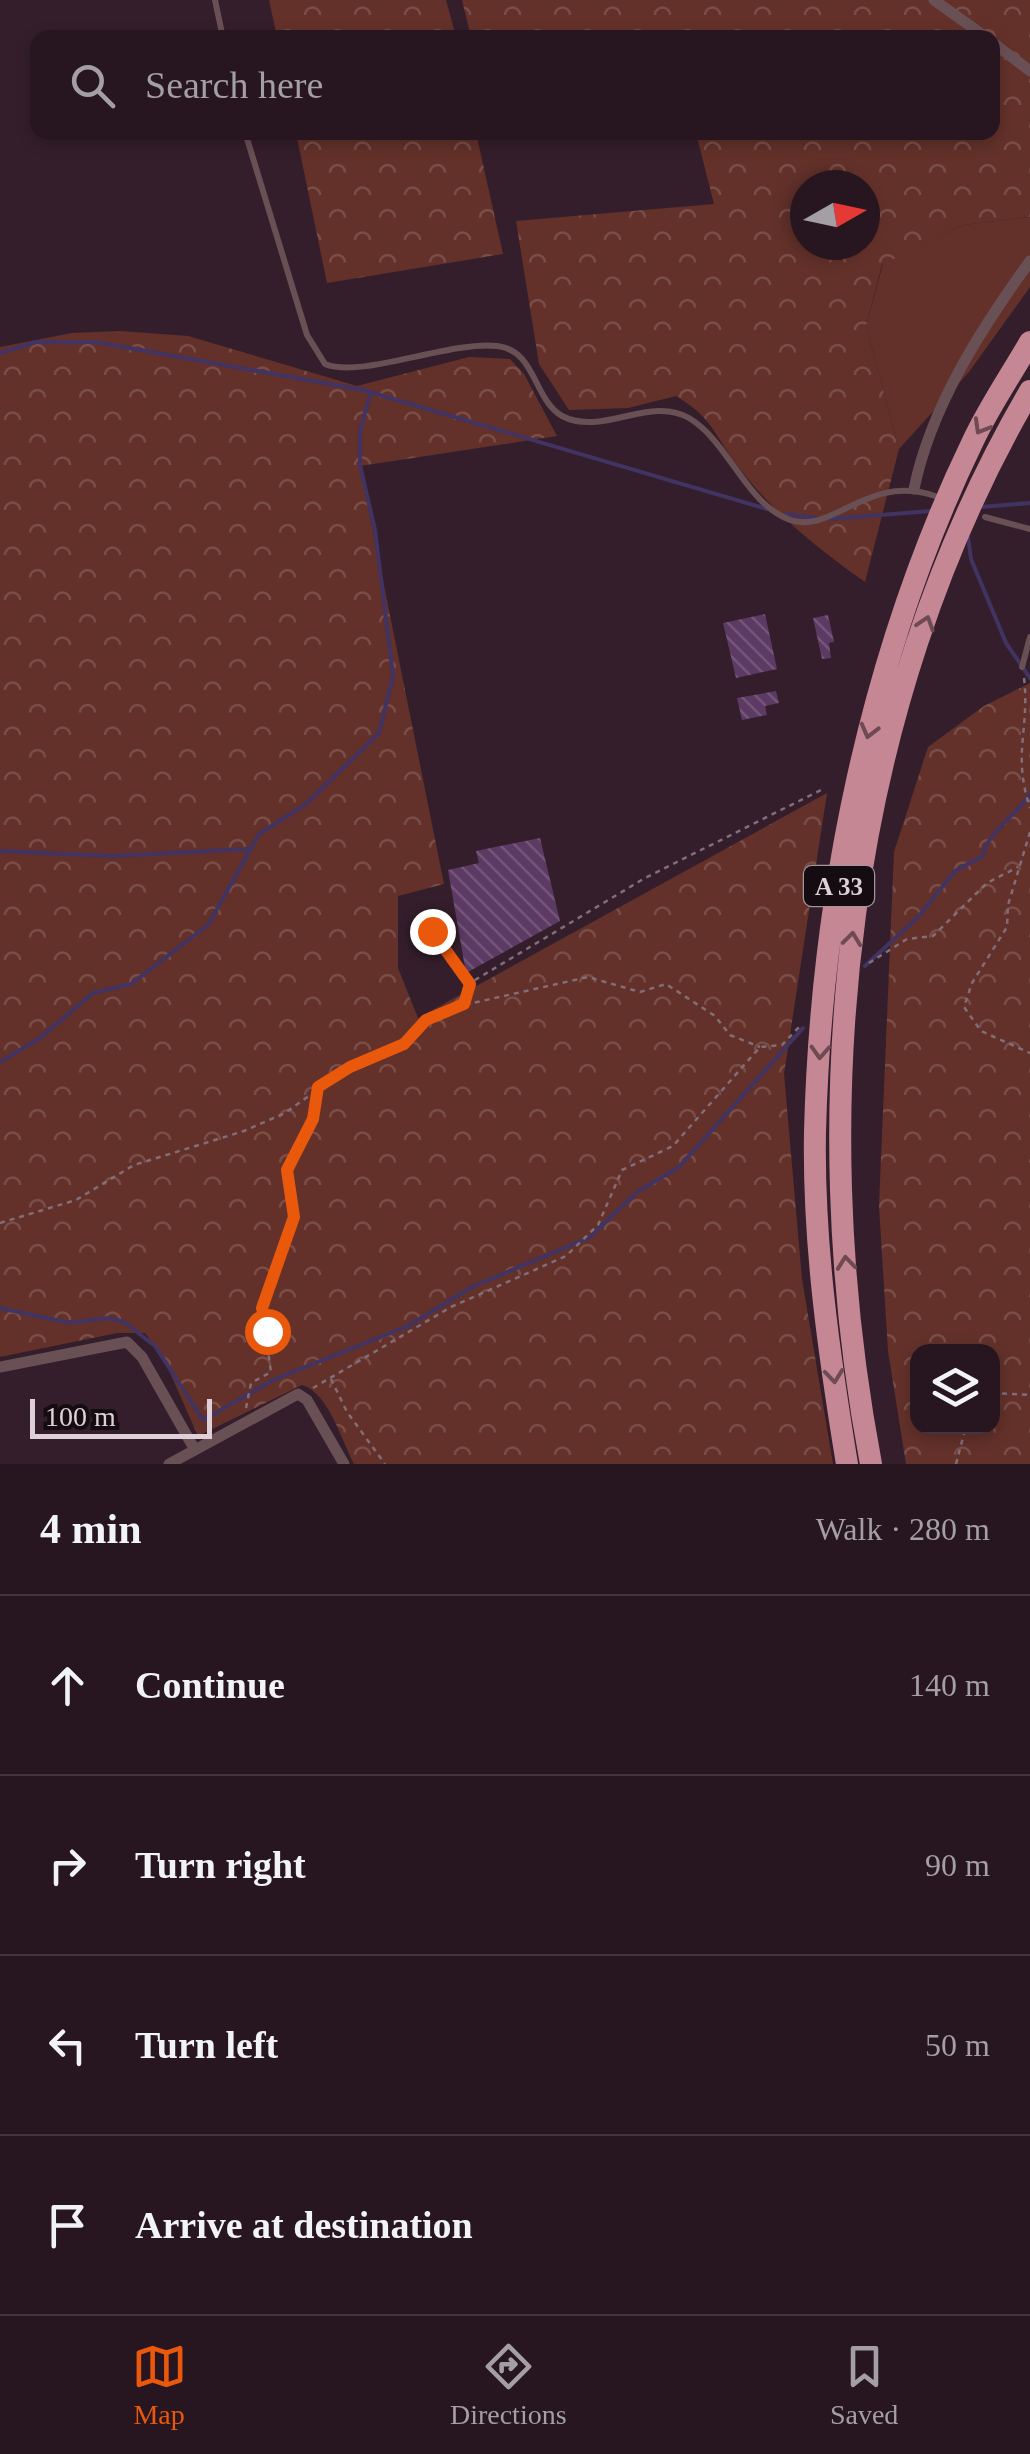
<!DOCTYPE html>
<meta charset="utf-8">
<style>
body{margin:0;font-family:"Times New Roman",serif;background:#33232d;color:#f1f3f6}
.controls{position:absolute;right:30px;bottom:30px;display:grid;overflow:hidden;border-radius:20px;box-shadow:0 5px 15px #0003}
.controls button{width:90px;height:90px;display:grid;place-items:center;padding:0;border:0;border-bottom:2px solid #43353e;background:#271620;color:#f1f3f6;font:50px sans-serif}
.compass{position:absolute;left:790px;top:170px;width:90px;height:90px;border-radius:50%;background:#271620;box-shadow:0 5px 15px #0003;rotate:81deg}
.scale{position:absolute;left:30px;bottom:25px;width:182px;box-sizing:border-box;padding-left:10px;border:5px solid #dfd0d8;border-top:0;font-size:28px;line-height:35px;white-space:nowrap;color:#dfd0d8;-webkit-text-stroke:8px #150c11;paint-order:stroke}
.stop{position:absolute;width:30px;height:30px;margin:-22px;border:8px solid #ea580c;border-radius:50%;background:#fff}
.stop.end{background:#ea580c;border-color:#fff;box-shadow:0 2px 10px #0008}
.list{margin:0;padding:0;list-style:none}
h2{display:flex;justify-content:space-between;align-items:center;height:130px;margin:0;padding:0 40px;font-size:42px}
h2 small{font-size:32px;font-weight:400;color:#a49fa5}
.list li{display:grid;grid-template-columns:65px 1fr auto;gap:30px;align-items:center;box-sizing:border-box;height:180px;padding:0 40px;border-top:2px solid #43353e}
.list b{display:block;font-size:38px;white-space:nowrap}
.list em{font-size:32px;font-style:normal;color:#a49fa5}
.icon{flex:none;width:55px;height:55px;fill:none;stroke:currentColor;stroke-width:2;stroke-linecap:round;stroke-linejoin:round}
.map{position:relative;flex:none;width:1030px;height:1464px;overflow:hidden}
.search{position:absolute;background:#271620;box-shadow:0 5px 15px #0003;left:30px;right:30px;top:30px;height:110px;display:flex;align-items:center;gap:25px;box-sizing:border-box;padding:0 35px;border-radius:20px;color:#a49fa5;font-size:38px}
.sheet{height:850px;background:#271620}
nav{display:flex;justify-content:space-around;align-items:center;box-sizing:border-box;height:140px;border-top:2px solid #43353e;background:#271620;font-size:28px;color:#a49fa5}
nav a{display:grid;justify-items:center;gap:5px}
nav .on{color:#ea580c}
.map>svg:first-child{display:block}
.green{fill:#63312a}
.forest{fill:url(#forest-crowns);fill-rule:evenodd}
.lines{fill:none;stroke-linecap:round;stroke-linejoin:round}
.stream{stroke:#423462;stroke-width:4}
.building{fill:url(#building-back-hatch)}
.path{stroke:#816e79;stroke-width:2.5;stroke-dasharray:5 5;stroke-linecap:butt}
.lane{stroke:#695055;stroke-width:6}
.street{stroke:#695055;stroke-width:11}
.highway{stroke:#c68794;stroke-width:22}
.oneway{stroke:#6e4a52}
.route{stroke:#ea580c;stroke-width:12}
.labels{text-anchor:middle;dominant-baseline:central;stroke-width:10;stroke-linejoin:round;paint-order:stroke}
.shield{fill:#150c11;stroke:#a2959c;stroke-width:2.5}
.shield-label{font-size:25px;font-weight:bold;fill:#dfd0d8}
</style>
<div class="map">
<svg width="1030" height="1464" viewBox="0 0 1030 1464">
<defs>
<pattern id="forest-crowns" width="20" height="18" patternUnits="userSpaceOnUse" patternTransform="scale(2.5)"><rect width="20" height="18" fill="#63312a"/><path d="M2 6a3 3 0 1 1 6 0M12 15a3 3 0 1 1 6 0" fill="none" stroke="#794e48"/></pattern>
<pattern id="building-back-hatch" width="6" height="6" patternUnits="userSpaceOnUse" patternTransform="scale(2.5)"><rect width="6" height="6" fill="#5c3a63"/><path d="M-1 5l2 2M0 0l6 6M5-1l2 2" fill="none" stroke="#735579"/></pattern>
</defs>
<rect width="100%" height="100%" fill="#341e2b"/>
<path class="green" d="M1030,217V287L969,372L899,449L866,326L883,264L963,225Z"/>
<path class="forest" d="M269,0H446L456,37H277Z
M462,0H1030V217L963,225L882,265L866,326L899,449L865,582C817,548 772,512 737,465C712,432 714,419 676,396L628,408L569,410L539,364L516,221L714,204L696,133L992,132V38L471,37ZM805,185H865V245H805Z
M296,133H476L503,254L327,283Z
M120,331L188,336L357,386L469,357L510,359L524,374L557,436L360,466L444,884L398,896V968L418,1018L827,793L784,1074L802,1279L833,1464H354C342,1441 328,1392 302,1385L198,1436L164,1359L145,1333H117L0,1357V347L72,333Z
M1030,683V1464H906L888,1351L879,1206L894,852L928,747L984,706ZM918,1352H992V1426H918Z"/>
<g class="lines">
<path class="stream" d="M0,353L36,342H96L363,390L767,509
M980,507L1030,503
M786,514L816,518
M830,519L931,511
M968,537L971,559L1006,643L1030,678
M0,851L112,856L248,849
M865,966L918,917L955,871L983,856C986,833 1018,814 1030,794
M0,1062L40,1038L93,993L131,984L208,925L259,834L306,804L379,733L393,676L375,530L360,465V432L370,394
M0,1308L70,1323L108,1318L124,1322L155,1346L203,1420L273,1380L408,1326L472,1287L590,1237L637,1192L679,1167L803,1028"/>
</g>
<path class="building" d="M765,614L777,669L736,678L723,623Z
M828,615L834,642L829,643L831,658L822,659L813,618Z
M776,691L779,703L765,706L767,715L742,720L737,698Z
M540,838L560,921L466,973L448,870L479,863L476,851Z"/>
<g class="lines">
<path class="path" d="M1024,678C1030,730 1012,753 1030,808
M1030,832L1008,905L1007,927L972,983L964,1007L981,1031L1030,1053
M432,931L470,983L645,878L821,790
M869,963L907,939L933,936L987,883L1018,867
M465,1001L469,985
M0,1223L76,1200L134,1165L244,1131L285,1113L349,1067L404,1044L426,1020L464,1005L588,977L640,992L666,984L715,1016L730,1035L760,1047
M331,1379L347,1412L385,1464
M313,1388L451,1307L566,1256L598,1225L622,1170L673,1146L760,1047L782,1045L802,1024
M992,1393L1030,1395
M246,1408L251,1383L271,1372L262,1308L294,1217L287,1169L313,1119L318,1089
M956,1464L966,1426"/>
<path class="lane" d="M215,0L223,38
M245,132L307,335L325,364C361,379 449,341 497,346C536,350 533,399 562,416C602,437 650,395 689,418C729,442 745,503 790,520C833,535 866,473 935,496
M985,517L1030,529
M1022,667L1030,637"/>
<path class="street" d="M934,0L987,38
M992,42L1030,71
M914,489C931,406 981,329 1030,261
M0,1367L127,1342L142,1357L195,1450
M169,1464L298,1394L307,1400L344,1464"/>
<path class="highway" d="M847,1464C829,1355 813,1242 815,1132C821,897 870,654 973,441C989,407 1011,375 1030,342
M871,1464C803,1106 844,709 1030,391"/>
</g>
<defs><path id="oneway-chevron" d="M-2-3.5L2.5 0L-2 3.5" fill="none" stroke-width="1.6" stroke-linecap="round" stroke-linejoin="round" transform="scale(2.5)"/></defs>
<g class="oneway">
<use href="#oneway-chevron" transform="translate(981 427) rotate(120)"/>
<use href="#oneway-chevron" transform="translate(926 623) rotate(-72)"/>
<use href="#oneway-chevron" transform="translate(869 731) rotate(105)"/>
<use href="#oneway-chevron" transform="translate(852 939) rotate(-83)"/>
<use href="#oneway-chevron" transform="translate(820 1052) rotate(93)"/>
<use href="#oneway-chevron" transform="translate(846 1263) rotate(-96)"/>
<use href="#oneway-chevron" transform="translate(834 1376) rotate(84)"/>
</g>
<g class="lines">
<path class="route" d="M267,1331L262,1308L294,1217L287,1170L313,1119L318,1087L350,1067L404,1044L426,1020L464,1004L470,984L432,931"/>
</g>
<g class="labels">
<rect class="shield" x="804" y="866" width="70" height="40" rx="8"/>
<g class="shield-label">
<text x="839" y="886">A 33</text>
</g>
</g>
</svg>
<div class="controls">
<button><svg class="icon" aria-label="layers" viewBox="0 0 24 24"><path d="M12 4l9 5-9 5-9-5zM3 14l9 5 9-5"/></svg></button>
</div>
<svg class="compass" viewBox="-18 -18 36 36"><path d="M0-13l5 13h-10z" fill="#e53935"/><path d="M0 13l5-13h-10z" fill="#a49fa5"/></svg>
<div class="scale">100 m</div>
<div class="stop" style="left:267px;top:1331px"></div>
<div class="stop end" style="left:432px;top:931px"></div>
<div class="search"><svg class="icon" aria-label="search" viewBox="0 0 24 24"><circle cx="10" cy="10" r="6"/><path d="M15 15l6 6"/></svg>Search here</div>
</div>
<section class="sheet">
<h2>4 min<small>Walk · 280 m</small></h2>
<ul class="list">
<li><svg class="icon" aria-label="ahead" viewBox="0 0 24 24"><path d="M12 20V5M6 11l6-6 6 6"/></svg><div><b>Continue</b></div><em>140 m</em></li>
<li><svg class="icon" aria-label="right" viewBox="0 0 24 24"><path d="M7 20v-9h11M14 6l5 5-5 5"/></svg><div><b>Turn right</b></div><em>90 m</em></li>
<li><svg class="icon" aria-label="left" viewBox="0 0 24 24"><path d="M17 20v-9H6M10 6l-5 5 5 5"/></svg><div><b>Turn left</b></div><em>50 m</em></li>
<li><svg class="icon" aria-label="arrive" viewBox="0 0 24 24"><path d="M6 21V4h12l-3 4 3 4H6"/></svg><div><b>Arrive at destination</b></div></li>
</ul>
</section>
<nav>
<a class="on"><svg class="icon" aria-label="map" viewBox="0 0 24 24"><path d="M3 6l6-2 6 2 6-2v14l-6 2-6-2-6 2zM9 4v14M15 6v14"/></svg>Map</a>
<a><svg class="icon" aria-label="directions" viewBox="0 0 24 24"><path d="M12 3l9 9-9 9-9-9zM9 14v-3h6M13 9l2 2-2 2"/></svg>Directions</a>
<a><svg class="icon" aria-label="saved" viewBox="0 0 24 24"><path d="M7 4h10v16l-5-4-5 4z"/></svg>Saved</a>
</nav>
